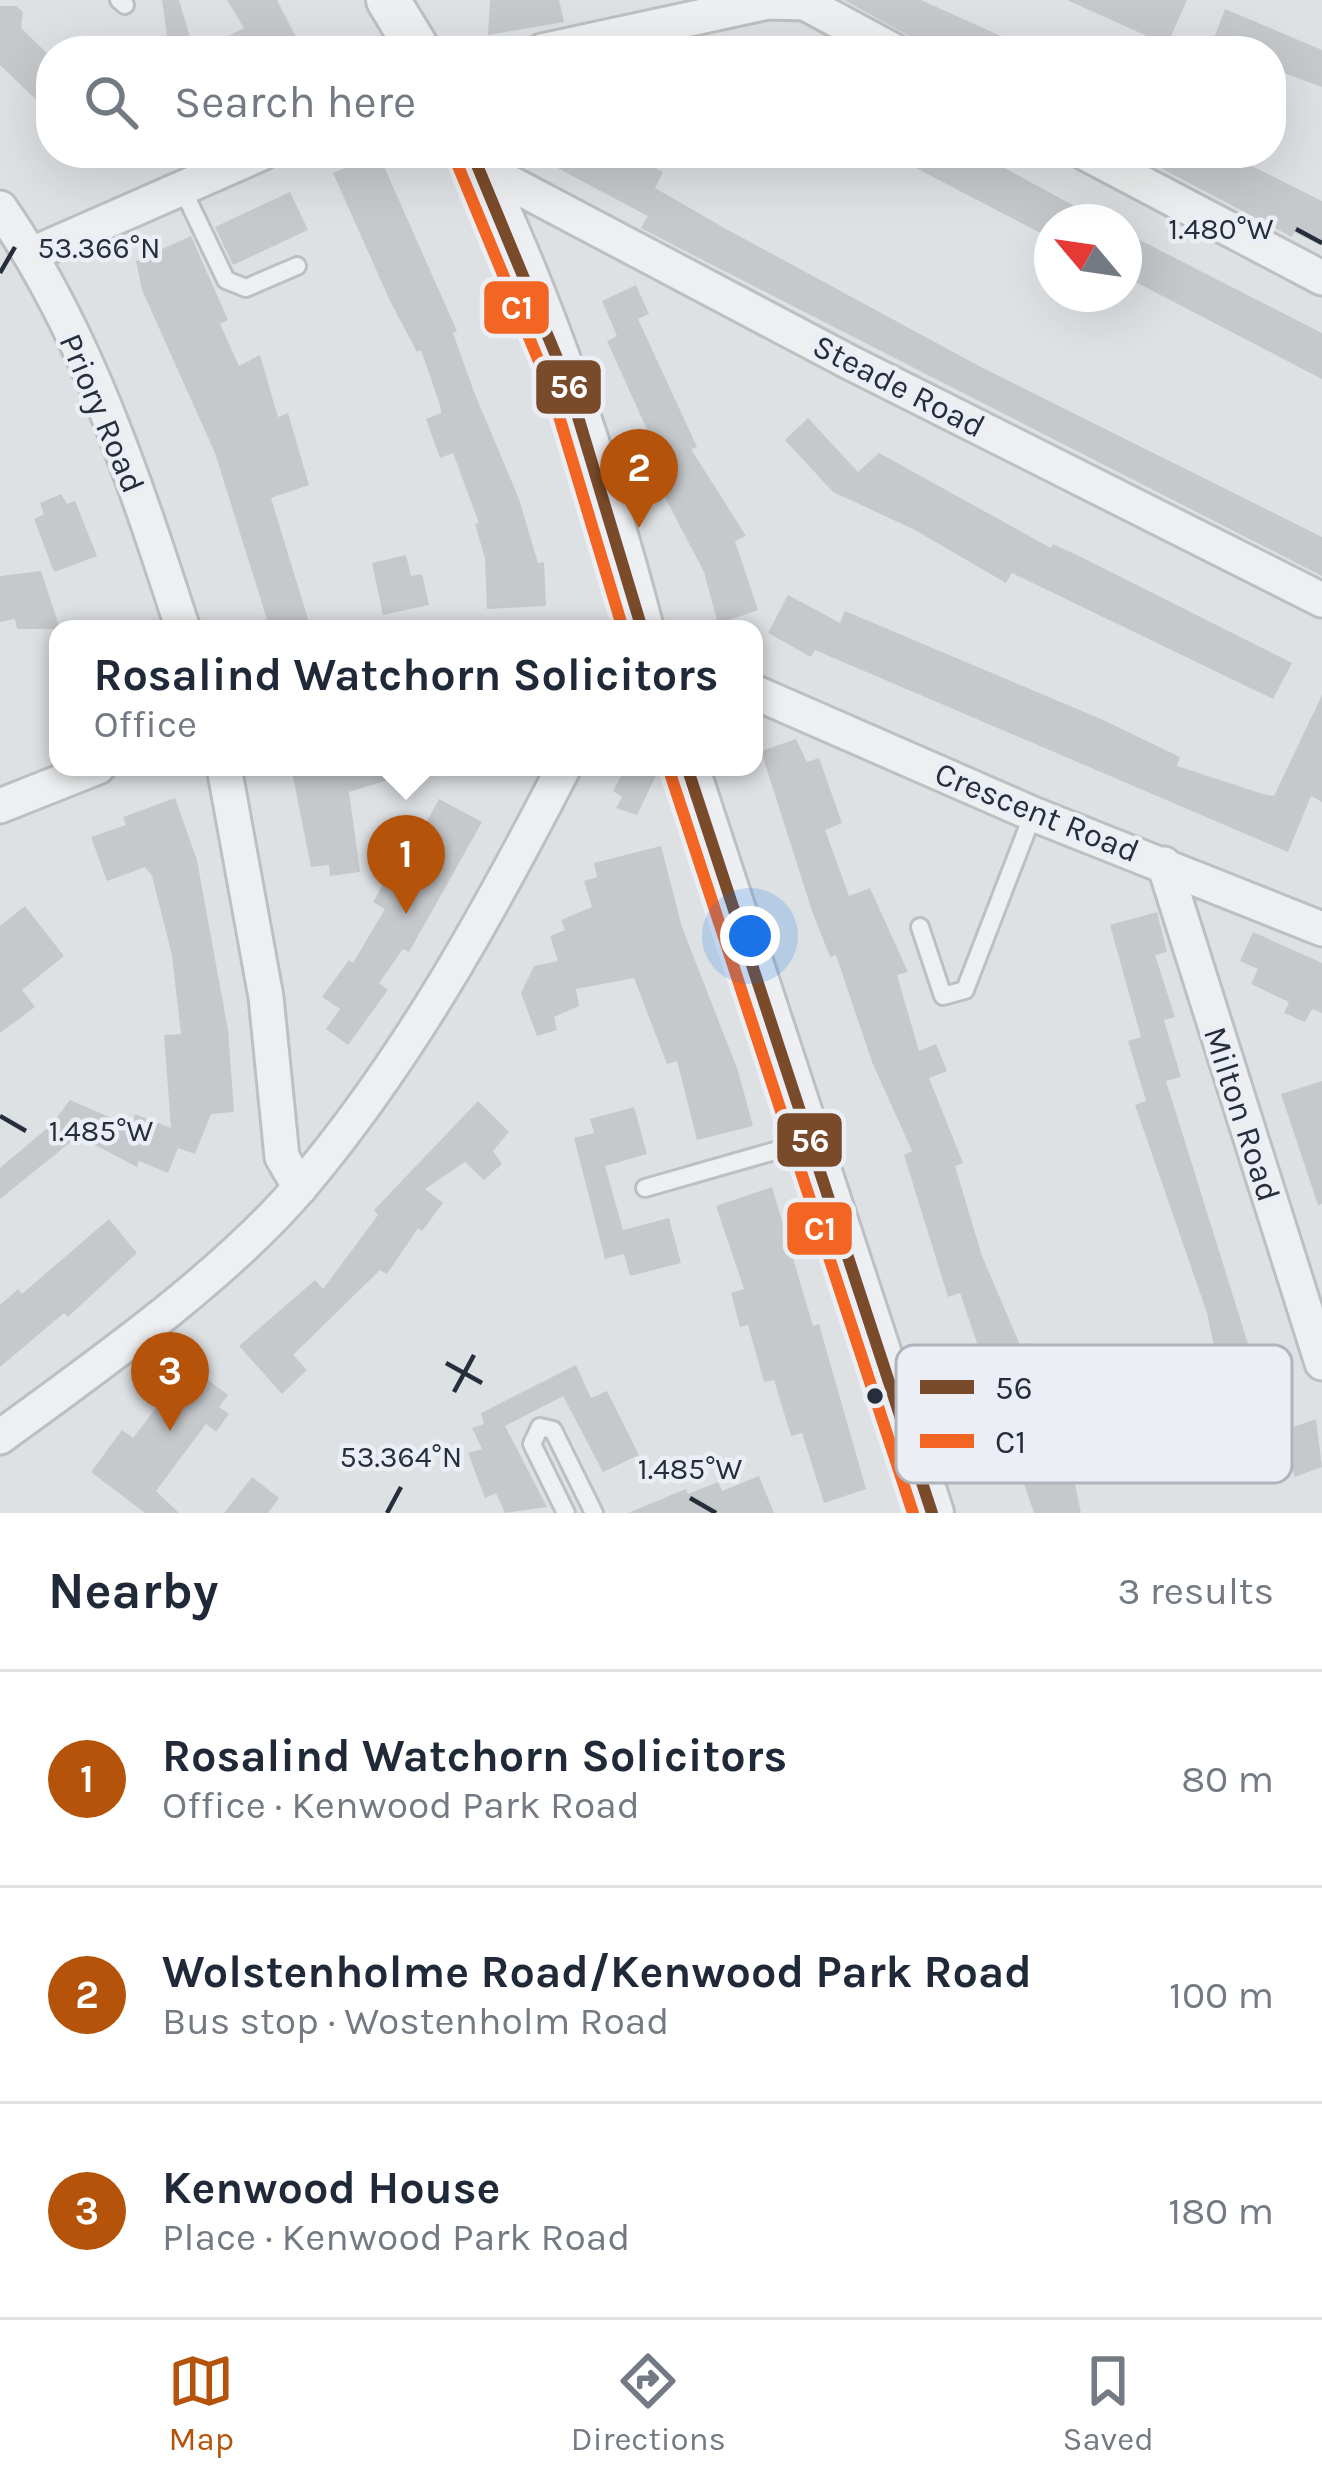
<!DOCTYPE html>
<meta charset="utf-8">
<style>
body{margin:0;font-family:Karla,sans-serif;background:#f6f6f7;color:#1f2937}
.compass{position:absolute;left:1034px;top:204px;width:108px;height:108px;border-radius:50%;background:#fff;box-shadow:0 12px 48px #0002;rotate:299deg}
.you{position:absolute;left:750px;top:936px;width:42px;height:42px;margin:-30px;border:9px solid #fff;border-radius:50%;background:#1a73e8;box-shadow:0 0 0 18px #1a73e833}
.badge{display:grid;place-items:center;width:78px;height:78px;border-radius:50%;background:#b45309;color:#fff;font-size:39px;font-weight:700}
.pin{position:absolute;translate:-50% -99px;filter:drop-shadow(0 3px 6px #0008)}
.pin::after{content:'';position:absolute;top:63px;width:42px;height:36px;background:inherit;clip-path:polygon(0 0,100% 0,50% 100%)}
.popup{position:absolute;left:49px;top:620px;width:714px;height:156px;box-sizing:border-box;display:grid;place-content:center;border-radius:24px;background:#fff;filter:drop-shadow(0 3px 9px #0005);font-size:39px;white-space:nowrap;color:#747a83}
.popup b{font-size:45px;color:#1f2937}
.popup::after{content:'';position:absolute;left:50%;top:100%;margin-left:-24px;border:24px solid transparent;border-top-color:#fff}
.list{margin:0;padding:0;list-style:none}
h2{display:flex;justify-content:space-between;align-items:center;height:156px;margin:0;padding:0 48px;font-size:51px}
h2 small{font-size:39px;font-weight:400;color:#747a83}
.list li{display:grid;grid-template-columns:78px 1fr auto;gap:36px;align-items:center;box-sizing:border-box;height:216px;padding:0 48px;border-top:3px solid #e0e1e3}
.list b{display:block;font-size:45px;white-space:nowrap}
.list p{margin:0;font-size:39px;white-space:nowrap;color:#747a83}
.list em{font-size:39px;font-style:normal;color:#747a83}
.icon{flex:none;width:66px;height:66px;fill:none;stroke:currentColor;stroke-width:2;stroke-linecap:round;stroke-linejoin:round}
.map{position:relative;flex:none;width:1322px;height:1513px;overflow:hidden}
.search{position:absolute;background:#fff;box-shadow:0 12px 48px #0002;left:36px;right:36px;top:36px;height:132px;display:flex;align-items:center;gap:30px;box-sizing:border-box;padding:0 42px;border-radius:48px;color:#747a83;font-size:45px}
.sheet{height:804px;background:#fff}
nav{display:flex;justify-content:space-around;align-items:center;box-sizing:border-box;height:168px;border-top:3px solid #e0e1e3;background:#fff;font-size:33px;color:#747a83}
nav a{display:grid;justify-items:center;gap:6px}
nav .on{color:#b45309}
.map>svg:first-child{display:block}
.building{fill:#c6c9cc}
.lines{fill:none;stroke-linecap:round;stroke-linejoin:round}
.service-casing{stroke:#bdbfc2;stroke-width:22}
.minor-casing{stroke:#bdbfc2;stroke-width:39}
.tertiary-casing{stroke:#bdbfc2;stroke-width:48}
.service{stroke:#edeff0;stroke-width:16}
.minor{stroke:#edeff0;stroke-width:33}
.tertiary{stroke:#edeff0;stroke-width:42}
.bus-1-casing{stroke:#ebeef4;stroke-width:21}
.bus-2-casing{stroke:#ebeef4;stroke-width:21}
.bus-1{stroke:#7a4b2a;stroke-width:12}
.bus-2{stroke:#f26522;stroke-width:12}
.ticks{fill:none;stroke:#262e3c;stroke-width:4.5}
.bus-dot{fill:#262e3c;stroke:#ebeef4;stroke-width:4.5}
.labels{text-anchor:middle;dominant-baseline:central;stroke-width:9;stroke-linejoin:round;paint-order:stroke}
.street-label{font-size:33px;fill:#262e3c;stroke:#ebeef4}
.key{fill:#ebeef4;stroke:#b0b4bd;stroke-width:3}
.key-label{font-size:33px;fill:#262e3c}
.ticks-label{font-size:30px;text-anchor:middle;fill:#262e3c;stroke:#ebeef4;stroke-width:9;stroke-linejoin:round;paint-order:stroke}
.line-badge{stroke:#ebeef4;stroke-width:4.5}
.badge-label{font-size:33px;text-anchor:middle;font-weight:bold;fill:#fff}
</style>
<div class="map">
<svg width="1322" height="1513" viewBox="0 0 1322 1513">
<rect width="100%" height="100%" fill="#dee1e4"/>
<path class="building" d="M162,0H179L194,51H169Z
M227,0H277L303,51H199L244,28Z
M490,0H559L564,22L488,35Z
M844,0H921L1034,51H936Z
M1067,0H1187L1167,45Z
M0,6H16L23,12L21,28L51,57V114L0,65Z
M1225,9L1322,50V87L1271,68V51H1209Z
M378,153L457,331L453,333L474,392L519,499L538,563L544,562L546,606L487,609L485,558L475,524L479,523L453,453L440,458L426,419L441,413L440,405L421,350L417,352L390,301L333,173Z
M529,153H628L663,172L655,188L728,230L979,366L1322,537V576L685,251L641,228L648,216Z
M887,153H977L1104,222H1052V239Z
M1132,153H1226L1322,201V246L1294,232L1292,237Z
M290,192L308,230L233,265L215,227Z
M1124,232L1322,333V379L1124,276Z
M191,236L228,320L220,324L239,366L260,355L278,417L288,413L309,485L271,498L311,629H270L215,453L142,290L136,261Z
M636,285L649,314L638,319L697,447L691,449L746,536L735,541L758,610L718,624L704,572L657,482L668,476L607,341L617,336L602,301Z
M808,418L858,472L879,453L1051,548L1053,544L1083,558L1292,663L1273,699L1012,573L1006,583L915,530L833,492L785,440Z
M61,494L67,504L75,501L97,556L54,572L34,519L44,514L40,503Z
M406,555L411,576L422,574L429,605L383,615L372,563Z
M41,571L60,629H17L15,619L0,622V576Z
M788,595L840,623L845,611L1101,719L1180,757L1177,766L1263,794L1274,796L1322,695V802L1311,796L1288,852L815,650L811,657L768,633Z
M796,739L807,762L819,758L842,823L825,830L849,896L870,888L908,972L897,975L919,1051L936,1044L947,1071L929,1078L963,1163L955,1166L982,1256L1020,1345L1030,1343L1061,1447L1067,1446L1081,1513H1034L960,1293L948,1297L904,1155L912,1151L872,1062L836,955L830,957L812,911L761,751Z
M291,767H413L414,772L349,792L360,872L330,876L329,865L311,867Z
M626,767H660L637,815L616,808L622,797L613,791Z
M175,798L197,860L228,1030L234,1112L211,1114L195,1154L178,1148L168,1173L139,1161L137,1167L78,1136L0,1199V1168L51,1125L70,1100L132,1127L135,1114L171,1128L164,1035L181,1034L172,955L152,876L145,867L107,881L91,837L126,825L123,817Z
M439,799L482,822L409,952L403,949L379,983L388,990L348,1045L326,1029L340,1009L322,997L349,960L353,963L385,909L373,902L388,876L395,880Z
M661,846L682,927L738,1071L753,1126L697,1140L677,1061L667,1064L634,978L576,989L579,1006L554,1017L557,1030L537,1036L521,993L534,966L558,961L550,936L565,930L561,920L592,907L584,881L597,877L594,863Z
M25,906L64,956L22,990L35,1007L0,1033V926Z
M1157,912L1167,952L1155,955L1175,1017L1164,1020L1181,1077L1166,1081L1269,1411L1230,1422L1207,1313L1135,1105L1146,1101L1128,1041L1141,1037L1110,925Z
M1253,932L1322,963V1013L1312,1009L1305,1022L1284,1013L1289,1002L1251,984L1258,969L1240,961Z
M1322,1081V1204L1318,1205L1281,1094Z
M478,1101L509,1132L493,1151L502,1164L484,1180L465,1162L425,1189L443,1203L422,1231L418,1228L387,1274L380,1270L293,1355L307,1370L282,1394L239,1346L315,1280L323,1289L378,1215L374,1210Z
M634,1107L647,1154L605,1166L623,1230L669,1218L681,1263L630,1276L624,1254L605,1259L574,1138L594,1133L590,1119Z
M772,1187L813,1326L819,1324L866,1489L824,1503L802,1433L791,1436L774,1380L764,1382L748,1325L740,1327L731,1293L744,1289L716,1206Z
M109,1219L137,1253L68,1317L64,1313L0,1367V1305L18,1289L22,1294Z
M189,1365L228,1395L219,1407L229,1414L216,1432L206,1424L156,1491L179,1513H145L91,1472L122,1430L133,1438Z
M576,1365L591,1398L607,1391L639,1455L603,1472L563,1396L505,1426L547,1507L505,1513L496,1493L485,1498L468,1453L482,1449L472,1428L484,1424L481,1413Z
M1316,1419L1322,1467L1295,1477L1279,1432Z
M759,1476L774,1513H628L686,1489L688,1494L718,1482L722,1491Z
M252,1477L279,1498L268,1513H224Z"/>
<g class="lines">
<defs>
<path id="service" d="M119,0L125,5
M182,188L226,280L246,288L297,266
M920,927L943,996L965,990L1033,814
M645,1188L806,1142
M566,1513L532,1444L540,1427L553,1430L594,1513"/>
<path id="minor" d="M542,51L768,2L805,3L894,51
M1085,153L1322,278
M478,166L849,362L1322,600
M0,208C87,333 136,485 183,629
M32,254L262,153
M754,692L1033,814L1322,929
M224,767L266,997L282,1157L300,1188
M0,806L98,767
M1164,864L1322,1363
M0,1437C97,1366 224,1277 302,1185C409,1058 488,914 564,767"/>
<path id="tertiary" d="M388,0L419,51
M472,153C546,306 599,465 642,629
M687,767L932,1513"/>
</defs>
<use href="#service" class="service-casing"/>
<use href="#minor" class="minor-casing"/>
<use href="#tertiary" class="tertiary-casing"/>
<use href="#service" class="service"/>
<use href="#minor" class="minor"/>
<use href="#tertiary" class="tertiary"/>
<defs>
<path id="bus-1" d="M472,153L569,387L642,629
M687,767L932,1513"/>
<path id="bus-2" d="M456,161L552,393L623,629
M670,773L913,1513"/>
</defs>
<use href="#bus-1" class="bus-1-casing"/>
<use href="#bus-2" class="bus-2-casing"/>
<use href="#bus-1" class="bus-1"/>
<use href="#bus-2" class="bus-2"/>
</g>
<path class="ticks" d="M1296,229L1322,243M0,273L15,247M0,1116L26,1131M446,1363L482,1383M454,1392L474,1355M690,1498L716,1513M387,1513L401,1487"/>
<circle class="bus-dot" cx="875" cy="1396" r="10"/>
<g class="labels">
<g class="street-label">
<text transform="translate(899 386) rotate(27)">Steade Road</text>
<text transform="translate(102 413) rotate(67)">Priory Road</text>
<text transform="translate(1037 812) rotate(22)">Crescent Road</text>
<text transform="translate(1242 1114) rotate(72)">Milton Road</text>
</g>
</g>
<rect x="896" y="1345" width="396" height="138" rx="18" class="key"/>
<rect x="920" y="1380" width="54" height="14" fill="#7a4b2a"/>
<rect x="920" y="1434" width="54" height="14" fill="#f26522"/>
<g class="key-label">
<text x="995" y="1399">56</text>
<text x="995" y="1453">C1</text>
</g>
<g class="ticks-label">
<text x="1221" y="239">1.480°W</text>
<text x="99" y="258">53.366°N</text>
<text x="101" y="1141">1.485°W</text>
<text x="401" y="1467">53.364°N</text>
<text x="690" y="1479">1.485°W</text>
</g>
<g class="line-badge">
<rect x="482" y="279" width="69" height="57" rx="12" fill="#f26522"/>
<rect x="534" y="358" width="69" height="58" rx="12" fill="#7a4b2a"/>
<rect x="775" y="1111" width="69" height="58" rx="12" fill="#7a4b2a"/>
<rect x="785" y="1200" width="69" height="57" rx="12" fill="#f26522"/>
</g>
<g class="badge-label">
<text x="517" y="319">C1</text>
<text x="569" y="398">56</text>
<text x="810" y="1152">56</text>
<text x="820" y="1240">C1</text>
</g>
</svg>
<svg class="compass" viewBox="-18 -18 36 36"><path d="M0-13l5 13h-10z" fill="#e53935"/><path d="M0 13l5-13h-10z" fill="#747a83"/></svg>
<div class="you"></div>
<div class="pin badge" style="left:406px;top:914px">1</div>
<div class="popup"><b>Rosalind Watchorn Solicitors</b>Office</div>
<div class="pin badge" style="left:639px;top:528px">2</div>
<div class="pin badge" style="left:170px;top:1431px">3</div>
<div class="search"><svg class="icon" aria-label="search" viewBox="0 0 24 24"><circle cx="10" cy="10" r="6"/><path d="M15 15l6 6"/></svg>Search here</div>
</div>
<section class="sheet">
<h2>Nearby<small>3 results</small></h2>
<ul class="list">
<li><span class="badge">1</span><div><b>Rosalind Watchorn Solicitors</b><p>Office · Kenwood Park Road</p></div><em>80 m</em></li>
<li><span class="badge">2</span><div><b>Wolstenholme Road/Kenwood Park Road</b><p>Bus stop · Wostenholm Road</p></div><em>100 m</em></li>
<li><span class="badge">3</span><div><b>Kenwood House</b><p>Place · Kenwood Park Road</p></div><em>180 m</em></li>
</ul>
</section>
<nav>
<a class="on"><svg class="icon" aria-label="map" viewBox="0 0 24 24"><path d="M3 6l6-2 6 2 6-2v14l-6 2-6-2-6 2zM9 4v14M15 6v14"/></svg>Map</a>
<a><svg class="icon" aria-label="directions" viewBox="0 0 24 24"><path d="M12 3l9 9-9 9-9-9zM9 14v-3h6M13 9l2 2-2 2"/></svg>Directions</a>
<a><svg class="icon" aria-label="saved" viewBox="0 0 24 24"><path d="M7 4h10v16l-5-4-5 4z"/></svg>Saved</a>
</nav>
